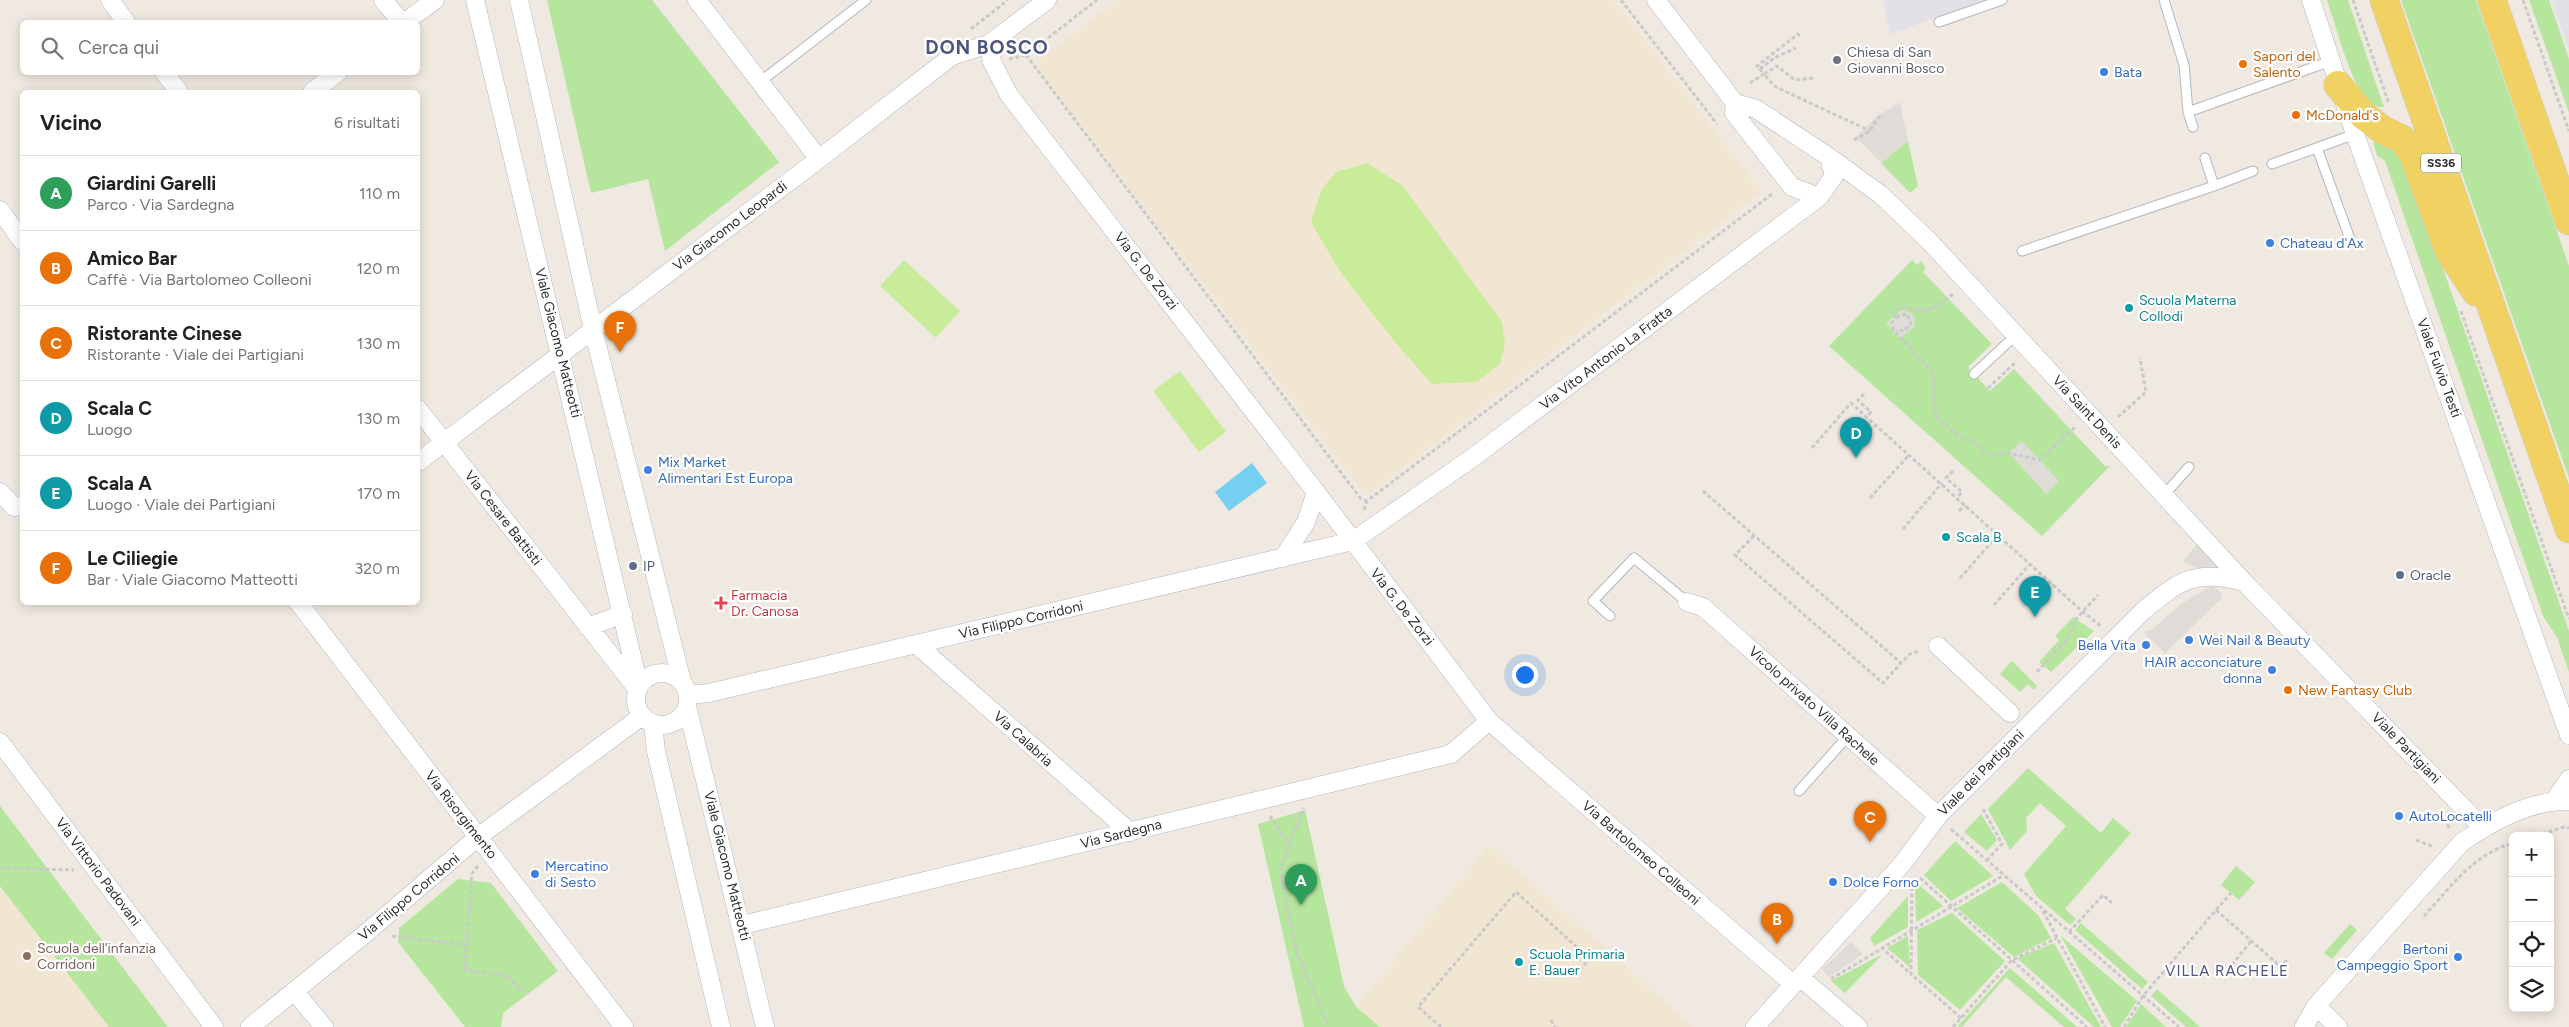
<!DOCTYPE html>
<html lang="it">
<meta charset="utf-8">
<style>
body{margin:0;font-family:Figtree,sans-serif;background:#f2f2f2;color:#222}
.controls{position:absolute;right:15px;bottom:15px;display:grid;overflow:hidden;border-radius:8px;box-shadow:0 2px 12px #0003}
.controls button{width:45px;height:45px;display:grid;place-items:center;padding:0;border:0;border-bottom:1px solid #e0e0e0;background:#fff;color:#222;font:25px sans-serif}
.you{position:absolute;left:1524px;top:674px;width:18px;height:18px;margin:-12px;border:4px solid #fff;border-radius:50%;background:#1a73e8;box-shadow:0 0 0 8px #1a73e833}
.badge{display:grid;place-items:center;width:32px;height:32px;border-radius:50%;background:#4264fb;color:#fff;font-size:16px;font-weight:700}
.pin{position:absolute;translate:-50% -41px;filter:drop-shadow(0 1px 2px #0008)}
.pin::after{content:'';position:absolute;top:26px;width:18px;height:15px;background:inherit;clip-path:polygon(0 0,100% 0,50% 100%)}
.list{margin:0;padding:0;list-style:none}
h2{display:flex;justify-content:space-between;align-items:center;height:65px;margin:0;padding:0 20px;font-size:21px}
h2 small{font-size:16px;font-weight:400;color:#767676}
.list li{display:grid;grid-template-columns:32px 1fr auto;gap:15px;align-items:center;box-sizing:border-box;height:75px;padding:0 20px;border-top:1px solid #e0e0e0}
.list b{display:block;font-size:19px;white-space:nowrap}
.list p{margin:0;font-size:16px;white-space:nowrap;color:#767676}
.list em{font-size:16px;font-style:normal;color:#767676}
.icon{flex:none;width:28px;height:28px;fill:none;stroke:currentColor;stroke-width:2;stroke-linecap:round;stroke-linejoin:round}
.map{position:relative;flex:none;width:2569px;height:1027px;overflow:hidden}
.search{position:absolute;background:#fff;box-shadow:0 2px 12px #0003;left:20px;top:20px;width:400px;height:55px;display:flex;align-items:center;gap:12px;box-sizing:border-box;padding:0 18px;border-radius:8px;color:#767676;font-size:19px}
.panel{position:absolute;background:#fff;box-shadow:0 2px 12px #0003;left:20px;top:90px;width:400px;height:515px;border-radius:8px}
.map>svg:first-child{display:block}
.industrial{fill:#e3e1e8}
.education{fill:#f0e6d1}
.green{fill:#b6e59e}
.pitch{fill:#c9ec9a}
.plaza{fill:#dfdcd8}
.water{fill:#75cff0}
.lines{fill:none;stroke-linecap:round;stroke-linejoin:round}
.service-casing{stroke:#b4b7c1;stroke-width:11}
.minor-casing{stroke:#b4b7c1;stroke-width:19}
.primary-casing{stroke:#c9c9c9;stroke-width:29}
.path{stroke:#c9c9c9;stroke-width:3;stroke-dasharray:4 2.5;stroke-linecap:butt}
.service{stroke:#fff;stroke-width:9}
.minor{stroke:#fff;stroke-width:18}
.primary{stroke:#f2d163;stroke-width:28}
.worship-dot{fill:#6b7280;stroke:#fff;stroke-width:2}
.food-dot{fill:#e8710a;stroke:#fff;stroke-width:2}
.shop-dot{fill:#3f7fe0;stroke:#fff;stroke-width:2}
.culture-dot{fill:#0f9aa8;stroke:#fff;stroke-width:2}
.service-dot{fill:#5c6f8a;stroke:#fff;stroke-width:2}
.health-dot{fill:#e0444e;stroke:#fff;stroke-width:2}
.education-dot{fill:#8d6e63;stroke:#fff;stroke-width:2}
.labels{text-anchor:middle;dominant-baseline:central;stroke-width:4.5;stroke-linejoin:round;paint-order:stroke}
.shield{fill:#fff;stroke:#6d6d6d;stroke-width:1}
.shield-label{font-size:12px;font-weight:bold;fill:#2e2e2e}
.worship-label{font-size:14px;fill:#5b616d;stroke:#fff;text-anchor:start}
.food-label{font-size:14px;fill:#c56008;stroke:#fff;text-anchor:start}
.shop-label{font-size:14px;fill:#366cbe;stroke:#fff;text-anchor:start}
.street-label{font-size:14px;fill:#2e2e2e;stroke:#fff}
.culture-label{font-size:14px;fill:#0d838f;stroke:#fff;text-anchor:start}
.service-label{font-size:14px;fill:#4e5e75;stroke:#fff;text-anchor:start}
.health-label{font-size:14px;fill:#be3a42;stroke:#fff;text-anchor:start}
.education-label{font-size:14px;fill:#785e54;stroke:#fff;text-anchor:start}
.neighbourhood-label{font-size:15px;letter-spacing:1px;fill:#4d5680;stroke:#fff}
.district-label{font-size:19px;font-weight:bold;letter-spacing:1px;fill:#4d5680;stroke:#fff}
</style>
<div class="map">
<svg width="2569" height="1027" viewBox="0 0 2569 1027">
<rect width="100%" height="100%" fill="#efe9e1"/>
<path class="industrial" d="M1883,0H1985L1890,34Z
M2551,0H2569V50Z"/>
<path class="education" d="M1117,0H1614L1762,192L1366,496L1034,64Z
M1489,845L1669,1005L1693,1027H1380L1356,1007Z
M0,886L109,1027H0Z"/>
<path class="green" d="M547,0H652L779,162L665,251L648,179L591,193Z
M2327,0H2348L2384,107C2380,107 2376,107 2373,105C2353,95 2335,22 2327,0Z
M2401,0H2476L2569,266V478Z
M2529,0H2549L2569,59V113Z
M1908,141L1918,186L1910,193L1881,163Z
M2373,142L2389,143L2404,156L2569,631V672L2557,637L2544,618L2385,161L2377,156Z
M1912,260L1917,265L1921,261L1926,268L1923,272L1992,344L1968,367L1990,391L2014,369L2105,466H2110L2042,536L1829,346Z
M2073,617L2094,631L2051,672L2039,662L2059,640L2055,636Z
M2012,661L2037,686L2034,690L2028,684L2020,692L2000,674Z
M2028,768L2101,833L2113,818L2131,833L2065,909L2076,919L2070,925L2036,896L2024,874L2066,826L2040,803L2026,818L2027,831L2010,850L1988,809Z
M0,806L168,1027H109L0,886Z
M1305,810L1344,986L1356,1007L1380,1027H1304L1258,824Z
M1981,814L1997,840L1987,851L1964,832Z
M1955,841L1993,876L1951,901L1924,875Z
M2236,866L2255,882L2239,900L2221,885Z
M458,879L491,883L558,971L503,1013L501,1027H465L398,942L399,928Z
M2002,882L2038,915L2051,938L2014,957L1957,908Z
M1918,884L1943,906L1916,922L1915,887Z
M1908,896V927L1874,946L1870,938Z
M1952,913L2005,961L1960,1010L1918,975L1917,930Z
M2081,923L2148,982L2142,989L2075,930Z
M2350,924L2357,930L2332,959L2324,953Z
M2060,935L2137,1001L2120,1027H2112Z
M1908,936L1910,967L1887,948Z
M2054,943L2101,1027H2094L2017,958Z
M1883,954L1845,993L1831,981Z
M2010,968L2077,1027H2064L2006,977L1962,1027H1957Z
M2157,989L2200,1027H2186L2151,996Z
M2141,1004L2166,1027H2126Z"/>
<path class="pitch" d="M1367,163L1403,186L1502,322L1505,344L1500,364L1477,382L1432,384L1395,342L1341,273L1311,222L1322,189L1336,172Z
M904,260L960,311L936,338L880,286Z
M1180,371L1226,432L1199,452L1153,391Z"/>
<path class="plaza" d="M1900,102L1908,141L1881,163L1856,137L1874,119Z
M1902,310L1912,313L1915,320L1914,327L1900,339L1886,323Z
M2022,441L2059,481L2046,494L2009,453Z
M2197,544L2221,570H2200L2183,561Z
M2213,585L2222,594L2221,599L2165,653L2143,632L2152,629L2181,604Z
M1851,942L1863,954L1829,977L1822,969Z"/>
<path class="water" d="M1252,463L1267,483L1229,511L1215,492Z"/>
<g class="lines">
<defs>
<path id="service" d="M2164,0L2184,65L2188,112L2193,127
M1939,22L2002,0
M760,82L866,0
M2188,112L2331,61
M2317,148L2350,239
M2205,158L2214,186L2253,171
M2272,164L2358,133
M2022,251L2214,186
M1974,374L2016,335
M2164,495L2189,467
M1610,616L1593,601L1634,558L1687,602
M1799,791L1848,736"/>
<path id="minor" d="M110,0L126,22
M383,0L401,22
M475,0L639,686
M519,0L593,329L682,682
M697,0L819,159
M1656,0L1735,103
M2311,0L2355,134L2569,735
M405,22L435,0
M989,44L992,62L1009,95L1316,492L1489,721L1793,984
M164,72L179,92
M312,92L338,72
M1735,103L1756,109L1829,157L1881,195L1930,242L2244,582L2483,828
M1735,103L1734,113L1792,187L1819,197
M0,210L22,241
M418,409L638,690
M418,462L819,159L952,56L989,44L1047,0
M0,492L14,507L22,506
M1283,558L1306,522L1316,492
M298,602L624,1027
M1687,602L1703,607L1938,816
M588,627L623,614
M917,645L1130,832
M1938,646L2010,713
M636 699a26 26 0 1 1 52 0a26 26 0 1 1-52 0Z
M688,695L709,693L1353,541L1475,456L1819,197L1834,176L1829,157
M687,706L765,1027
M653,724L656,751L721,1027
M0,742L214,1027
M2554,801L2569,779
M742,925L1451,754L1489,721
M1800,977L1858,1027
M294,991L324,1027
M2316,1006L2338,1027
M250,1027L366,933L478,837L642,716
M1755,1027L1903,863L1938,816L2143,611C2180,580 2194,569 2244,582
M2304,1027L2316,1006L2462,842C2493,821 2530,800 2569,801"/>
<path id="primary" d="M2384,0L2569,529
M2492,0L2569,221
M2338,85L2363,115L2383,130L2402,139L2413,153L2449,251L2476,292"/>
</defs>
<use href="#service" class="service-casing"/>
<use href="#minor" class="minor-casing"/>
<use href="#primary" class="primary-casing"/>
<path class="path" d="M1621,0L1717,124
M2353,0L2389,104
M2523,0L2569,131
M971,29L1008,0
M1026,55L1361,499L1367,501
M1009,59L1026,55L1097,0
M1760,69L1774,58L1796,48
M1813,78L1795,80L1777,66L1764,74L1774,86L1870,131
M1750,83L1764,74L1757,66L1798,34L1801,38
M1854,140L1870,131L1881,113
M1953,294C1932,311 1928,313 1903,307L1892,312L1896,317L1892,323L1893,329L1931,371L1934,381V408L1939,419L1961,438L1974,441L1984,452L1996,455L2009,453L2039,460L2075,427
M2461,311L2569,619
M1896,317L1907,314L1911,323L1904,331L1896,330
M1988,388L2016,362
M1864,394L1858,400L1871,412L1866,417
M2118,417L2146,392L2140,358
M1869,431L1876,426
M1812,448L1851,403L2083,612L2102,627
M1953,471L1946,478L1962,492L1957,498
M1703,491L1901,663L1910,654L1920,651
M1870,498L1909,455
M1364,510L1367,501L1772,194
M1959,511L1965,505
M1903,529L1942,483
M1754,536L1735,555L1883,683L1901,663
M1960,578L1999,534
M2048,590L2053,584
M1994,605L2031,563
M2037,672L2068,638L2077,618L2098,595
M1983,809L2002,844L1987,860
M2438,815L2451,829
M1270,816L1289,845L1280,870L1297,953L1329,1027
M1951,829L2179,1027
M2536,836L2564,827L2569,828
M2416,840L2434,847
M1289,845L1304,808
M478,866L472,873L465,970L508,976L523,992
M0,868L74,870
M1920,878L2087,1027
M1912,887L1911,974L1961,1018
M2216,910L2231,893
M2043,911L2105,1027
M2424,916C2453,885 2471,856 2513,843
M2069,932L2103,895L2112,903
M392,936L466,945
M1881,947L1911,974
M2232,965L2251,941
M1831,979L2004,875
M1551,1020L1555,1027
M1441,1027L1418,1007L1516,892L1590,959L1572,977
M1953,1027L2012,960L2057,938
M2124,1027L2143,996L2216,910L2281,967L2287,960"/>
<use href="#service" class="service"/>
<use href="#minor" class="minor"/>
<use href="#primary" class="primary"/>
</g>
<circle class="worship-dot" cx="1837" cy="60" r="5"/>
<g class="food-dot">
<circle cx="2243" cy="64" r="5"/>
<circle cx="2296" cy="115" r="5"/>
<circle cx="2288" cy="690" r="5"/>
</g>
<g class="shop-dot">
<circle cx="2104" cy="72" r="5"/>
<circle cx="2270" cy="243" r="5"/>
<circle cx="648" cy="470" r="5"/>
<circle cx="2189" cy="640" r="5"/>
<circle cx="2146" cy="645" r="5"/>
<circle cx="2272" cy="670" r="5"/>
<circle cx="2399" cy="816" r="5"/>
<circle cx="535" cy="874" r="5"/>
<circle cx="1833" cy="882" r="5"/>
<circle cx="2458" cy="957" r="5"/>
</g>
<g class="culture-dot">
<circle cx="2129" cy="308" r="5"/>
<circle cx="1946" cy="537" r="5"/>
<circle cx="1519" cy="962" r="5"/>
</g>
<g class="service-dot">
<circle cx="633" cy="566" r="5"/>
<circle cx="2400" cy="575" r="5"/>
</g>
<path class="health-dot" d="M718.5 595.5h5v5h5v5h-5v5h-5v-5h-5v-5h5z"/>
<circle class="education-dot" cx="27" cy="956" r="5"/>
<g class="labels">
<rect class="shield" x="2421" y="153.5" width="40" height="19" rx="4"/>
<g class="shield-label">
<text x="2441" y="163">SS36</text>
</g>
<g class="worship-label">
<text x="1847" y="52">Chiesa di San<tspan x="1847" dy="16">Giovanni Bosco</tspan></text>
</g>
<g class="food-label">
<text x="2253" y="56">Sapori del<tspan x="2253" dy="16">Salento</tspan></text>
<text x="2306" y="115">McDonald's</text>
<text x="2298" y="690">New Fantasy Club</text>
</g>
<g class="shop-label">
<text x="2114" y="72">Bata</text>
<text x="2280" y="243">Chateau d'Ax</text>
<text x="658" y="462">Mix Market<tspan x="658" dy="16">Alimentari Est Europa</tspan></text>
<text x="2199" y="640">Wei Nail &amp; Beauty</text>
<text x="2136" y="645" text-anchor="end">Bella Vita</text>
<text x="2262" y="662" text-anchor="end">HAIR acconciature<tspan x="2262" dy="16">donna</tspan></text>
<text x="2409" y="816">AutoLocatelli</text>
<text x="545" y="866">Mercatino<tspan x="545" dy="16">di Sesto</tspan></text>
<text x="1843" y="882">Dolce Forno</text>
<text x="2448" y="949" text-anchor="end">Bertoni<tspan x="2448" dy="16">Campeggio Sport</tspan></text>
</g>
<g class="street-label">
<text transform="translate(730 226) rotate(-37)">Via Giacomo Leopardi</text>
<text transform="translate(1146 271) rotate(52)">Via G. De Zorzi</text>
<text transform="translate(558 343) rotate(76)">Viale Giacomo Matteotti</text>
<text transform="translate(1606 358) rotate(-37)">Via Vito Antonio La Fratta</text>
<text transform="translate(2439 368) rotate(70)">Viale Fulvio Testi</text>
<text transform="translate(2087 412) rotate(47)">Via Saint Denis</text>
<text transform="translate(503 518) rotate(52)">Via Cesare Battisti</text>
<text transform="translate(1402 607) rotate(52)">Via G. De Zorzi</text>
<text transform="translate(1021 620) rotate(-13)">Via Filippo Corridoni</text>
<text transform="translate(1814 706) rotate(42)">Vicolo privato Villa Rachele</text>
<text transform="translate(1023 739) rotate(42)">Via Calabria</text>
<text transform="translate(2406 748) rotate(46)">Viale Partigiani</text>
<text transform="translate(1981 773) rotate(-45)">Viale dei Partigiani</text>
<text transform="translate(461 815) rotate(52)">Via Risorgimento</text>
<text transform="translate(1121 834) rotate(-14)">Via Sardegna</text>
<text transform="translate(1641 853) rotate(41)">Via Bartolomeo Colleoni</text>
<text transform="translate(727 866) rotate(76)">Viale Giacomo Matteotti</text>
<text transform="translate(98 872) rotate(53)">Via Vittorio Padovani</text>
<text transform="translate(409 897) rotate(-40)">Via Filippo Corridoni</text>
</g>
<g class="culture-label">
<text x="2139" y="300">Scuola Materna<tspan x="2139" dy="16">Collodi</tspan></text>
<text x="1956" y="537">Scala B</text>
<text x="1529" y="954">Scuola Primaria<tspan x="1529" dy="16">E. Bauer</tspan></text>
</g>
<g class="service-label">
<text x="643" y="566">IP</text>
<text x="2410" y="575">Oracle</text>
</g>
<g class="health-label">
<text x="731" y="595">Farmacia<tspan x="731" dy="16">Dr. Canosa</tspan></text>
</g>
<g class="education-label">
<text x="37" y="948">Scuola dell'infanzia<tspan x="37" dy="16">Corridoni</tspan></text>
</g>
<g class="neighbourhood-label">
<text x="2227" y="971">VILLA RACHELE</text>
</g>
<g class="district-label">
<text x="987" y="47">DON BOSCO</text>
</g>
</g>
</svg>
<div class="controls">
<button>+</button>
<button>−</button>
<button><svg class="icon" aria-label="locate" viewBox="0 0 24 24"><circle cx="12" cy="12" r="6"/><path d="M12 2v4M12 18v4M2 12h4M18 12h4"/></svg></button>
<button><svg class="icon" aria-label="layers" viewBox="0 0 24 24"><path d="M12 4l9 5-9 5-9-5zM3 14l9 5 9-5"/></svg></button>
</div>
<div class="you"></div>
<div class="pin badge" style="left:1301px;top:905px;background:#2e9e5b">A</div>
<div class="pin badge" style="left:1777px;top:944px;background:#e8710a">B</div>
<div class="pin badge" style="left:1870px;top:842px;background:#e8710a">C</div>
<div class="pin badge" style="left:1856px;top:458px;background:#0f9aa8">D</div>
<div class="pin badge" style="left:2035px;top:617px;background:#0f9aa8">E</div>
<div class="pin badge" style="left:620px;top:352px;background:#e8710a">F</div>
<div class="search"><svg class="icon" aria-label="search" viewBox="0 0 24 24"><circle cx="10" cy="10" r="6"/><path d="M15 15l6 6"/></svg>Cerca qui</div>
<section class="panel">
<h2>Vicino<small>6 risultati</small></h2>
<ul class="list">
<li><span class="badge" style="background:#2e9e5b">A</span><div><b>Giardini Garelli</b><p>Parco · Via Sardegna</p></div><em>110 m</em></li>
<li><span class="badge" style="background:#e8710a">B</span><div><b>Amico Bar</b><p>Caffè · Via Bartolomeo Colleoni</p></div><em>120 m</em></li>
<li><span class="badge" style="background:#e8710a">C</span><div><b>Ristorante Cinese</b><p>Ristorante · Viale dei Partigiani</p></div><em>130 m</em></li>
<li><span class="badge" style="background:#0f9aa8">D</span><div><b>Scala C</b><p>Luogo</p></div><em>130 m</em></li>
<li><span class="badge" style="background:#0f9aa8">E</span><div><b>Scala A</b><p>Luogo · Viale dei Partigiani</p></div><em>170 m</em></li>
<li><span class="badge" style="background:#e8710a">F</span><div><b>Le Ciliegie</b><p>Bar · Viale Giacomo Matteotti</p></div><em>320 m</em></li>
</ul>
</section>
</div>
